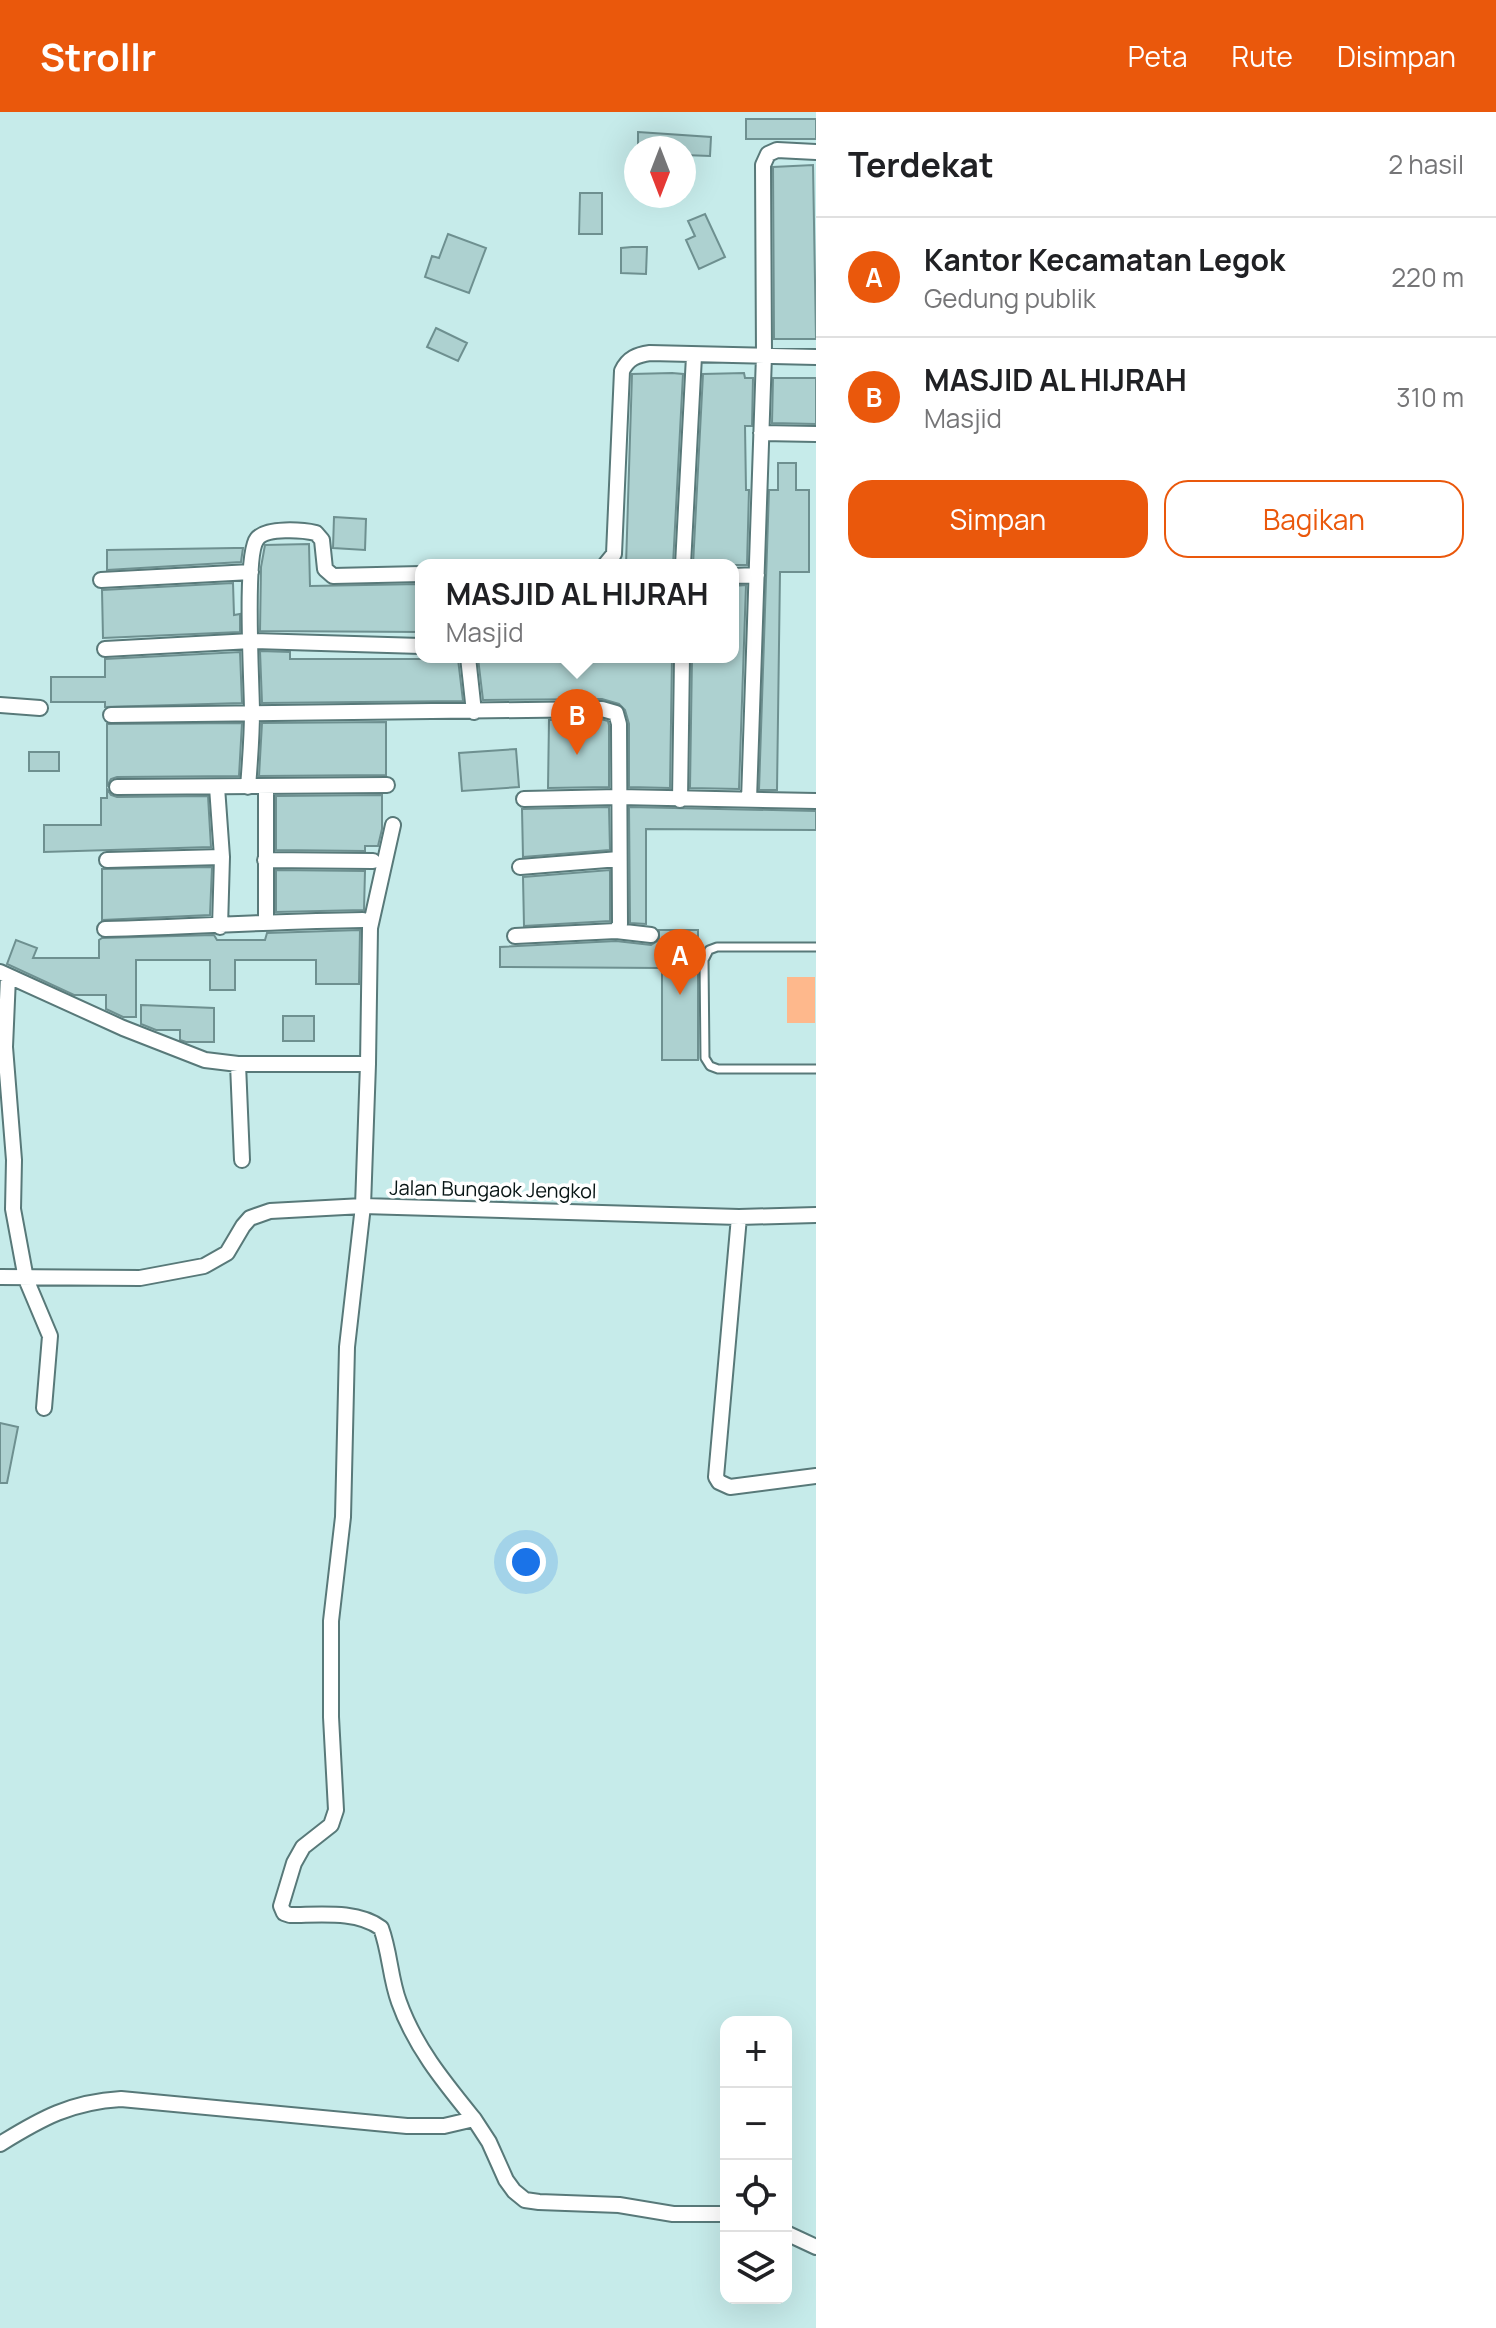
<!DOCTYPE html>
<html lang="id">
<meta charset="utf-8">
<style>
body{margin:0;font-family:Manrope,sans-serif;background:#f2f2f2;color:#202124}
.controls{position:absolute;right:24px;bottom:24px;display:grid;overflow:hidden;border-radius:16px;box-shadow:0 8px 32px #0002}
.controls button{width:72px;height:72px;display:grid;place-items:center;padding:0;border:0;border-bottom:2px solid #e0e0e0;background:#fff;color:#202124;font:40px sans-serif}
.compass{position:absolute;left:624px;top:24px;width:72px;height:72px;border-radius:50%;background:#fff;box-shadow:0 8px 32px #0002;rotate:180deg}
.you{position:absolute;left:526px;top:1450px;width:28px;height:28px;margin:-20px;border:6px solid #fff;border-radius:50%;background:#1a73e8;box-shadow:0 0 0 12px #1a73e833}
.badge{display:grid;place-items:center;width:52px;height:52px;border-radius:50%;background:#ea580c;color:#fff;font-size:26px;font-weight:700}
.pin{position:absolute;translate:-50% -66px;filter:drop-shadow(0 2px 4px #0008)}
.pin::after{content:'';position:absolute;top:42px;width:28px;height:24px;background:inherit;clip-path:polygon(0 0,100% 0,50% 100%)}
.popup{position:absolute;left:415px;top:447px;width:324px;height:104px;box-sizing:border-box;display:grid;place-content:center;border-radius:16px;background:#fff;filter:drop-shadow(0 2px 6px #0005);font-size:26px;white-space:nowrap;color:#757577}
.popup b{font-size:30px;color:#202124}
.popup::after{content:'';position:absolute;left:50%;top:100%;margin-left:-16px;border:16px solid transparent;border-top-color:#fff}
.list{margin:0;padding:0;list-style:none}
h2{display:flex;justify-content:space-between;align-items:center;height:104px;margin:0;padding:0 32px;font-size:34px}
h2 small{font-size:26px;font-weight:400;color:#757577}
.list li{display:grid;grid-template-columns:52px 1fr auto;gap:24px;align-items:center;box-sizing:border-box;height:120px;padding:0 32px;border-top:2px solid #e0e0e0}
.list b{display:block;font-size:30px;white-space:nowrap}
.list p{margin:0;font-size:26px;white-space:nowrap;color:#757577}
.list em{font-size:26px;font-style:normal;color:#757577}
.actions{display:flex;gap:16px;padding:24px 32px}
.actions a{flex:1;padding:18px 0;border:2px solid #ea580c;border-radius:24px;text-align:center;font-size:28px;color:#ea580c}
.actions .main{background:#ea580c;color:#fff}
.icon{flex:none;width:44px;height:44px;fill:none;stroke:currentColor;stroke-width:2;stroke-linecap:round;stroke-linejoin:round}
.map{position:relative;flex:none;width:816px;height:2216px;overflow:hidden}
header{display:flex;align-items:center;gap:48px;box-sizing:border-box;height:112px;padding:0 40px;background:#ea580c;color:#fff}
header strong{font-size:38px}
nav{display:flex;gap:44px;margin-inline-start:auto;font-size:28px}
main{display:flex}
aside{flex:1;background:#fff}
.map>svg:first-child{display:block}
.green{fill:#feb88c}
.building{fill:#add1d0;stroke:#6e9090;stroke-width:2}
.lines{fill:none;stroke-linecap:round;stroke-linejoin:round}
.lane-casing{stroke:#587979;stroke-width:11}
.street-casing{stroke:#587979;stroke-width:18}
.lane{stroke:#fff;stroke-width:7}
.street{stroke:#fff;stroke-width:14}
.labels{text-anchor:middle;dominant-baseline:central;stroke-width:7;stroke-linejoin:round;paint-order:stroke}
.street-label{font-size:20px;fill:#081515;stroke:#fff}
</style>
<header>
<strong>Strollr</strong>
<nav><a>Peta</a><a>Rute</a><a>Disimpan</a></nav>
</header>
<main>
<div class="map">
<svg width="816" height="2216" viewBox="0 0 816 2216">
<rect width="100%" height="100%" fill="#c6ebea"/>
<path class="green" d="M787,865H815V911H787Z"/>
<path class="building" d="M746,7H816V27H746Z
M638,20L711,25L710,44L684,43V36H638Z
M813,53L816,227H774L773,55Z
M580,81H602V122H579Z
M705,102L725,145L699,157L686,128L695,124L688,109Z
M448,122L486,136L469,181L425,165L432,144L439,146Z
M632,135H647L646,162L621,161V136Z
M436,216L467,231L458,249L427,235Z
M672,261L683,262L673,453H626L632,262Z
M744,261L745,266H753L752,314H745L746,378H749L747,453H693L703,262Z
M773,266H816V312L772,311Z
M778,351H796V378H809V460H780L777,678H759L769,378H778Z
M334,405L366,407L365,438L333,436Z
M309,432L310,474L421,472V520L260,519L261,455L265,433Z
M235,436H243L241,450L107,458V438Z
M233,471L234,503L240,502V520L103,526L102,478Z
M746,473L739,677L690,676L692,545H733V474Z
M260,539L290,540V547H458L463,589L262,591Z
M240,540L242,591L105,595V590H51V565H105V547Z
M521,545H672L670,676L629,675V612L625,598L619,592L602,587L483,588L478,546Z
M601,607L608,609L609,613V675L548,676L549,608Z
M386,610V663L259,664L262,611Z
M242,611L239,664L117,665L111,667L107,674V612Z
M516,637L519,675L462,679L459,641Z
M29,640H59V659H29Z
M107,677L111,683L117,685L208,684L211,735L44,740V713H101V686H107Z
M382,683V717L378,734H365V739L276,738V684Z
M609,695L610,738L523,745L522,697Z
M629,695L816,699V718L646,717V812L630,811Z
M212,755L210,803L102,808V757Z
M276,758L365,759L364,798L276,800Z
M610,758V809L524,814L523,765Z
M360,818L359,872H316V848H235V878H210V848H136V905H123L106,897V883H74L7,852L16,828L37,836L33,846H99V828L102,826L214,823L217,828H265L267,821Z
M659,818H698V948H662V856L500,855V835L616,829L651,833L659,828Z
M141,893L214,896V930H186L180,928V918H156L141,912Z
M283,904H314V929H283Z
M0,1311L18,1315L7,1371H0Z"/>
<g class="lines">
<defs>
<path id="lane" d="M816,835H717L709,838L704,848L705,946L710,954L718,957H816"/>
<path id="street" d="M761,321L816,322
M605,453L614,442L622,259C628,246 637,243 650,241L816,245
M683,453L694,244
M733,464L757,463
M101,468L251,460
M105,537L251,529L421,534
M468,545L474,600
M0,593L40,596
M111,603L602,597L616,601L619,612L620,812L616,819L515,824
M117,675L387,673
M217,675L222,745L220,815
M248,675C250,650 252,625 252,600C252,572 244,443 257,427C266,415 303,418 316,421L322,428L325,457L333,464L421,462
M266,675V809
M524,687L619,685L816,689
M680,688L682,545
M749,688L764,243L763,53L768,42L777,38L816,40
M107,748L222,745
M265,748L373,749
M520,755L619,747
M105,817C191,815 277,809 363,808
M616,819L651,823
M0,860L123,916L205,948L238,952H368L363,1094L347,1235L343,1405L331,1509V1605L336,1698L331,1713L303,1735L294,1751L281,1794L284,1801L290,1803C319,1803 357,1798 381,1816C390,1840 390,1866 399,1890C415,1935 444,1970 474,2007
M8,865L5,935L14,1048L13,1097L26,1167L50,1224L44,1296
M238,952L242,1048
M368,952L370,816L393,713
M739,1105L716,1365L719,1370L730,1375L816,1364
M0,1165L140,1166L204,1154L227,1141L243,1114L250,1106L270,1099L363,1094L739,1105L816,1103
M0,2032C42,2006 71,1990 121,1987L407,2014H444L474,2007L489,2030L506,2068L514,2079L525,2088L539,2090L619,2093L673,2102H726
M786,2121L816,2135"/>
</defs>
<use href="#lane" class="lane-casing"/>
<use href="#street" class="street-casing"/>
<use href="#lane" class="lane"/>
<use href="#street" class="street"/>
</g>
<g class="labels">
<g class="street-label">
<text transform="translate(493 1077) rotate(1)">Jalan Bungaok Jengkol</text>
</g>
</g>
</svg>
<div class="controls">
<button>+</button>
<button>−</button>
<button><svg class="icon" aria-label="locate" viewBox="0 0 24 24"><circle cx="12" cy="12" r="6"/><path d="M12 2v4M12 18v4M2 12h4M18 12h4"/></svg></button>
<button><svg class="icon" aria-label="layers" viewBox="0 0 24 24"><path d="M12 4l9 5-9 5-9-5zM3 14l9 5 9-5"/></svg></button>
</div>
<svg class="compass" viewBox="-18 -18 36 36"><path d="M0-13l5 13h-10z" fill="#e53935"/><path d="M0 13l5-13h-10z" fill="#757577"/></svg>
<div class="you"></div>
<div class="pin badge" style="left:680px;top:883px">A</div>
<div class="pin badge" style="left:577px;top:643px">B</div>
<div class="popup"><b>MASJID AL HIJRAH</b>Masjid</div>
</div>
<aside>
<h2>Terdekat<small>2 hasil</small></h2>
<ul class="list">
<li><span class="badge">A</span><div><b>Kantor Kecamatan Legok</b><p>Gedung publik</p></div><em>220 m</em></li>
<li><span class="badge">B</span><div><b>MASJID AL HIJRAH</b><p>Masjid</p></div><em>310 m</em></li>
</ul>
<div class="actions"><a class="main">Simpan</a><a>Bagikan</a></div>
</aside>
</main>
